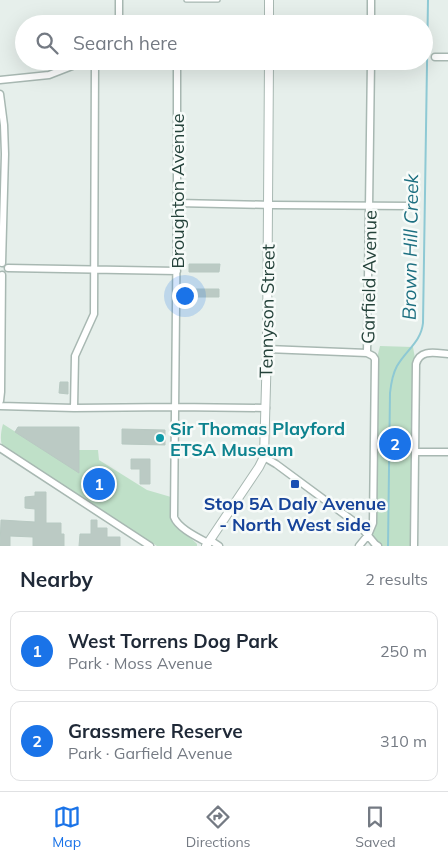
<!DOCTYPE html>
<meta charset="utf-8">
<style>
body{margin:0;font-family:Mulish,sans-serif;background:#f2f2f3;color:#1f2937}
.you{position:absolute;left:184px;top:295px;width:18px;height:18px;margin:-12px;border:4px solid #fff;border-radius:50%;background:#1a73e8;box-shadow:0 0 0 8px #1a73e833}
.badge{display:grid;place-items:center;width:32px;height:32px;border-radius:50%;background:#1a73e8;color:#fff;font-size:16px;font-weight:700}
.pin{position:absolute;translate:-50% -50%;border:2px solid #fff;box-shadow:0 1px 5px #0006}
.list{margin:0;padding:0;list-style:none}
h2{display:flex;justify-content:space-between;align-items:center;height:65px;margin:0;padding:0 20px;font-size:21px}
h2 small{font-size:16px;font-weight:400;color:#747a83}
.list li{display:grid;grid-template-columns:32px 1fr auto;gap:15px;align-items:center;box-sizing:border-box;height:80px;margin:0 10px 10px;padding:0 10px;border:1px solid #e0e1e3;border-radius:10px}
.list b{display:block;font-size:19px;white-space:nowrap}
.list p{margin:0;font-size:16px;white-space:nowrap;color:#747a83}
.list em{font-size:16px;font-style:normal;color:#747a83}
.icon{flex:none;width:28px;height:28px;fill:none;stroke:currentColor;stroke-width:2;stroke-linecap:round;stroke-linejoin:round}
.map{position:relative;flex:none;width:448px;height:546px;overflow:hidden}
.search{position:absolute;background:#fff;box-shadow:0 5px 20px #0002;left:15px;right:15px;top:15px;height:55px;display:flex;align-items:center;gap:12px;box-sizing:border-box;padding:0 18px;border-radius:28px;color:#747a83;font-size:19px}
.sheet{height:245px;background:#fff}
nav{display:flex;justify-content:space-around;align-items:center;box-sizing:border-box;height:70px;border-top:1px solid #e0e1e3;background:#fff;font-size:14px;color:#747a83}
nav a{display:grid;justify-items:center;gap:2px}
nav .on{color:#1a73e8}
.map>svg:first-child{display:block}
.green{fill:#bfe0c8}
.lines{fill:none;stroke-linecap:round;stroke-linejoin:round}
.stream{stroke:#8ec9d4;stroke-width:2}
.building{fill:#bbcac4;stroke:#b8c9c2}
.service-casing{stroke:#a8b8b2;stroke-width:5.5}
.minor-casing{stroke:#a8b8b2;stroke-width:9}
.tertiary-casing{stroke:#a8b8b2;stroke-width:10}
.service{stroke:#fff;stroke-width:3}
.minor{stroke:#fff;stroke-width:6}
.tertiary{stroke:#fff;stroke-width:8}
.culture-dot{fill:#0f9aa8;stroke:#f7fbf9;stroke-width:2}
.transit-dot{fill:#1a4fb4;stroke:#f7fbf9;stroke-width:2}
.labels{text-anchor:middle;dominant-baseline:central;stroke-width:5;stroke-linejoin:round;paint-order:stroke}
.street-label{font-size:18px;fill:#24423a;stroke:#f7fbf9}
.culture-label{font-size:18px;font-weight:bold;fill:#0d838f;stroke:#f7fbf9;text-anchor:start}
.transit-label{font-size:18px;font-weight:bold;fill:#164399;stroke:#f7fbf9}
.water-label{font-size:19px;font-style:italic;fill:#1c6f80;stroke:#f7fbf9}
</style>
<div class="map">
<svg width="448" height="546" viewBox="0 0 448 546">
<rect width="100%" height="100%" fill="#e6efeb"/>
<path class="green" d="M380,346L413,347L416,364L414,546H378L368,535L373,522L375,366Z
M3,424L79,472V450H98L99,460L147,490L171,497V518L174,524L195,542L197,544V546H157L2,445C0,439 1,431 3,424Z"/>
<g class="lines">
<path class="stream" d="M388,546L390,393C391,384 392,375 397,366C406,350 421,342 423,323L428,0"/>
</g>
<path class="building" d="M189,264H220L219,272H189Z
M189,289H219V297H188Z
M60,382H68V394L59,393Z
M18,427H79V473L15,432Z
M122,429L165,430V445L122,444Z
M131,459H150V484H140V469H131Z
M35,492H46V523H61V534H64V546H33V537L10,536V546H0L1,520L35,522V509L25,508V497L35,496Z
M91,520H97V528H107V537H120V546H79L80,534H91Z"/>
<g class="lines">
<defs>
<path id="service" d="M186,0H218"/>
<path id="minor" d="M371,0V24
M119,24V0
M435,57H448
M177,61V203L174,517C178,528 197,537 208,543
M0,80L49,75L85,61
M0,94L4,125L5,154L2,263
M177,203L273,205L411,206
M8,268L177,271
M267,349L367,353L373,356L375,359L373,523L368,535L359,546
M367,353L371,61
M0,401L1,392L2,275
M0,406L74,408L174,407L266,408
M74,408L75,356L94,314L95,61
M0,448L150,546
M416,452H448
M264,457L276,464L360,526L375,544L378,546
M210,540L219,546
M414,546L416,364C420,349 435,353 448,354"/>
<path id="tertiary" d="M269,24V0
M206,546L259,467L264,457L267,349L269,61"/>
</defs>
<use href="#service" class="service-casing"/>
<use href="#minor" class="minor-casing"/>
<use href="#tertiary" class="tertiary-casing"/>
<use href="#service" class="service"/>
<use href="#minor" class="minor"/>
<use href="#tertiary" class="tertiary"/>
</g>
<circle class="culture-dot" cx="160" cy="438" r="5"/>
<rect class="transit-dot" x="290" y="479" width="10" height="10" rx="2.5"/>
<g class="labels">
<g class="street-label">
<text transform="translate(177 191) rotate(-90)">Broughton Avenue</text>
<text transform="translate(369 277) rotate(-89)">Garfield Avenue</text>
<text transform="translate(267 311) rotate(-89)">Tennyson Street</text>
</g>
<g class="culture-label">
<text x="170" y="428">Sir Thomas Playford<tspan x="170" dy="21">ETSA Museum</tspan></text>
</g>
<g class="transit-label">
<text x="295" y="503">Stop 5A Daly Avenue<tspan x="295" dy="21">- North West side</tspan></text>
</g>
<g class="water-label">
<text transform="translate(410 247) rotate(-89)">Brown Hill Creek</text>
</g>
</g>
</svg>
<div class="you"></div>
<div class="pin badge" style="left:99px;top:484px">1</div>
<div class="pin badge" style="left:395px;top:444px">2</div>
<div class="search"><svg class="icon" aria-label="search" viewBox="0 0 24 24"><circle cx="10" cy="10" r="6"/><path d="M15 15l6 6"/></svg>Search here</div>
</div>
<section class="sheet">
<h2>Nearby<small>2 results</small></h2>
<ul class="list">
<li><span class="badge">1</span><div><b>West Torrens Dog Park</b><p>Park · Moss Avenue</p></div><em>250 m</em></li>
<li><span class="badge">2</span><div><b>Grassmere Reserve</b><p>Park · Garfield Avenue</p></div><em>310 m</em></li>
</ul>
</section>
<nav>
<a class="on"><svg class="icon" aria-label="map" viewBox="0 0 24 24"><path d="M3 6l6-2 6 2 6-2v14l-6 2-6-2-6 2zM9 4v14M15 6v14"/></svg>Map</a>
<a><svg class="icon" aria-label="directions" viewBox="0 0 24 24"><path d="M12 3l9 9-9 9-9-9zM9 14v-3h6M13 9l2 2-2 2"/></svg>Directions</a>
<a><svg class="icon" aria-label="saved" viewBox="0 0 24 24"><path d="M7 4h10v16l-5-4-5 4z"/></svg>Saved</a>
</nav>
